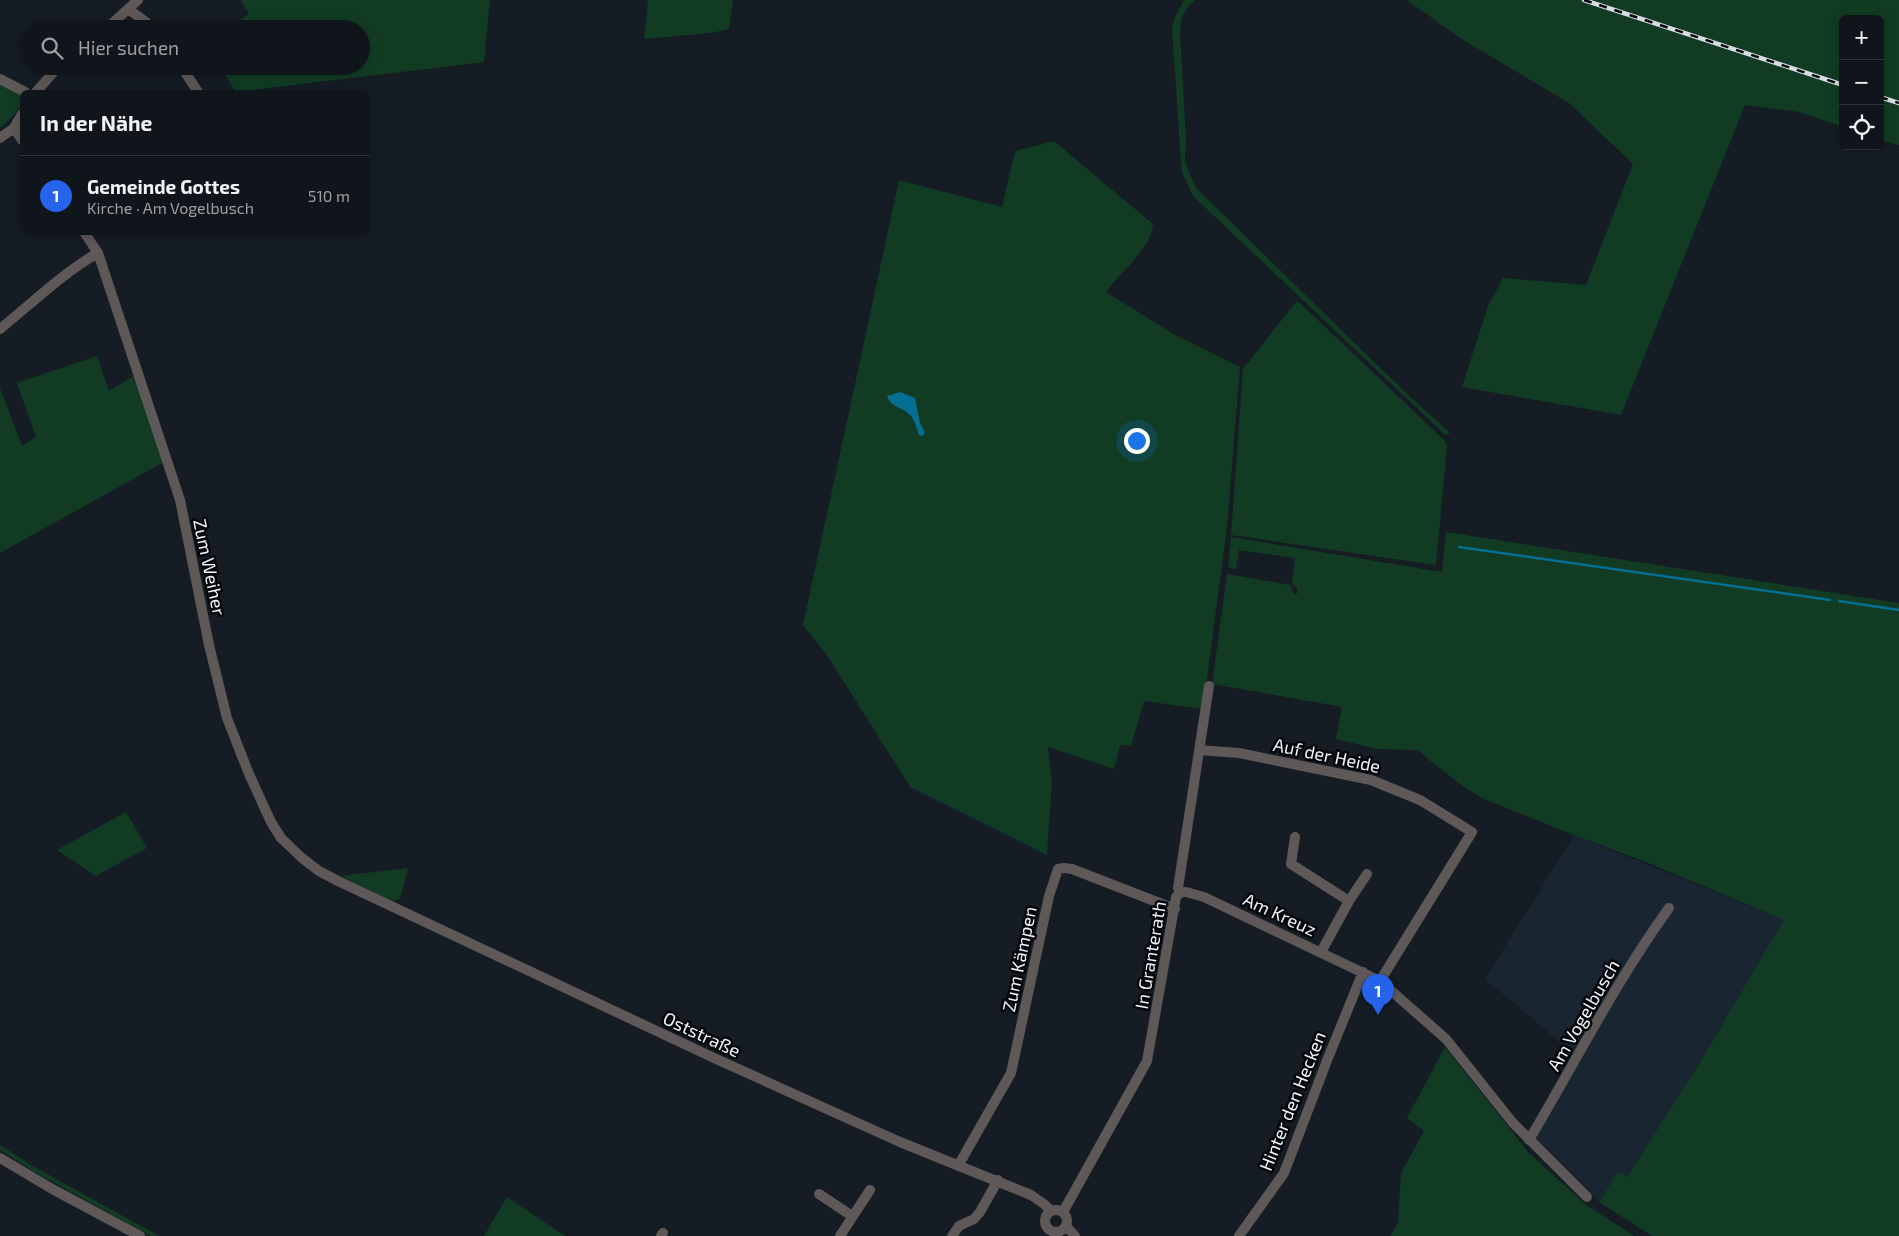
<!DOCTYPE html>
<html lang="de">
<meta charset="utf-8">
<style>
body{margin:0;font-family:"Exo 2",sans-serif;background:#1e2228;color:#f1f3f6}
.controls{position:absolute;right:15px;top:15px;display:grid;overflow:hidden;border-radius:8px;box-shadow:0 2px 12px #0003}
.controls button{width:45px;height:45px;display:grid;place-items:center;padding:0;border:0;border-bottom:1px solid #30343a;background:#10151b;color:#f1f3f6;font:25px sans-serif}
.you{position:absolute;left:1136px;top:440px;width:18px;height:18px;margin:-12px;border:4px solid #fff;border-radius:50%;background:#1a73e8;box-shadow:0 0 0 8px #1a73e833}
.badge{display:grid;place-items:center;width:32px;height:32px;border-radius:50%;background:#2563eb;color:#fff;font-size:16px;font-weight:700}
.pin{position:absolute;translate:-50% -41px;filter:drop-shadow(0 1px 2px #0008)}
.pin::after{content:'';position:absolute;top:26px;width:18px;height:15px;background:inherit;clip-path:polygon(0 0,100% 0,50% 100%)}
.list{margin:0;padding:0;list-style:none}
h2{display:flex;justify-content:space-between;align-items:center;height:65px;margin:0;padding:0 20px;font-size:21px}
h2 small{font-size:16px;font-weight:400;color:#9c9fa3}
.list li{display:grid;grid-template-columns:32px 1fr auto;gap:15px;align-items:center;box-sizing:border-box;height:80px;padding:0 20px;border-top:1px solid #30343a}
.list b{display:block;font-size:19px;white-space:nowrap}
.list p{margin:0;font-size:16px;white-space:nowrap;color:#9c9fa3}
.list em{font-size:16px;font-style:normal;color:#9c9fa3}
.icon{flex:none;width:28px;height:28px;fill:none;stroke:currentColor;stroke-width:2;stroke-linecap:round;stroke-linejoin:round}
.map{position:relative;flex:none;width:1899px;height:1236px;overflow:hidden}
.search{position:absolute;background:#10151b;box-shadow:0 2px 12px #0003;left:20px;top:20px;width:350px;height:55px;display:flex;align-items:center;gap:12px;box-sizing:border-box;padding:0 18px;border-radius:28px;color:#9c9fa3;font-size:19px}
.panel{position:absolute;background:#10151b;box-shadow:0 2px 12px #0003;left:20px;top:90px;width:350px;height:145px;border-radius:8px}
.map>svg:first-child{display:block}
.built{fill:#1a2532}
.green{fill:#113c23}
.water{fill:#046e93}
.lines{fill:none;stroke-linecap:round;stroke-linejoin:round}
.stream{stroke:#046e93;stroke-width:2.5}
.minor{stroke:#5e5859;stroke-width:10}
.rail-casing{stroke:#d8dde3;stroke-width:4.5}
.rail{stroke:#04070a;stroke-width:2.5;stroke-dasharray:8;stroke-linecap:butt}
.labels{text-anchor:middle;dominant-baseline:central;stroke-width:5;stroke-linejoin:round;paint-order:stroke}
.street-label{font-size:18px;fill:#f1f5fb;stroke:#04070a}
</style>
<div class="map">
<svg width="1899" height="1236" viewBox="0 0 1899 1236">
<rect width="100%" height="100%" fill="#151c24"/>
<path class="built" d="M1574,835L1785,920L1700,1062L1627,1177L1618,1173L1599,1202L1536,1143L1530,1134L1575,1055L1485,979Z"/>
<path class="green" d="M241,0H490L484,62L235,92L221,66H361V29H227L249,14Z
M648,0H733L729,29L711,33L644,39Z
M1184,0H1195C1182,13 1181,16 1180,35L1186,138L1185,160L1189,173L1197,189L1407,394L1449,432V434H1444L1440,430L1193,196L1182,172L1181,161L1172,29L1175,17Z
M1407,0H1899V145L1880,140V19H1843V127L1799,112L1745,105L1621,415L1462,387L1488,306L1503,278L1586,285L1633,164L1569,103L1460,38Z
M0,85C6,88 14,89 19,93C30,102 8,122 0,128Z
M1054,141L1153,224C1152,247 1120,273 1106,292L1175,335L1240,367L1227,527L1203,709L1144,701L1131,746L1120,745L1114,769L1048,747L1052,781L1047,855L910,787L827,655L803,625L899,180L1002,207L1015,151Z
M1296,302L1300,303L1444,440L1447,446L1436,565L1231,535L1243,369Z
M97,356L109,391L137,374L164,462L0,553V388L22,446L36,437L17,383Z
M1446,532L1899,603V1236H1652L1599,1202L1618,1172L1627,1177L1700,1062L1784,920L1646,862L1574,835L1484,799L1467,789L1429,760L1418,750L1378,749L1336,739L1342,707L1212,684L1227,574L1290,585L1294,594H1297V588L1292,584L1295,558L1239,550L1236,569L1228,567L1231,537L1442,572Z
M126,812L147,848L96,876L57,850Z
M408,868L400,899L390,902L341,876Z
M1445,1047L1528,1152L1585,1204L1634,1236H1390L1398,1223L1401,1173L1424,1131L1407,1118Z
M0,1145L33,1166L159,1236H151L35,1172L0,1150Z
M507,1197L565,1236H484Z"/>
<path class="water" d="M900,392L915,398L920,423L925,433L922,436L919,435C917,429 915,421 911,416C904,407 891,408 887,396Z"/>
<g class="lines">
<path class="stream" d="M1459,547L1830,600
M1839,601L1899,610"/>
<path class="minor" d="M128,9L146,22L152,29
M106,29L138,0
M181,66L198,92
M0,79L25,92
M36,92L59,66
M14,128L22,140
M0,138L14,128L22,114
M84,232L98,253L180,500L209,645L227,718L249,774L271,822L281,838L302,858L319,871L340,882L714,1058L900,1142L1031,1195L1044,1204L1051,1211
M0,329C30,305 65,271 98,253
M1199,750L1239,753L1371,780L1420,800L1472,832L1380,981
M1295,837L1291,864L1349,901
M1181,892H1186L1204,897L1380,981L1446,1039L1513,1123L1587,1197
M1181,892L1178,888L1209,686
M1321,952L1349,901L1367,874
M1529,1140C1575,1063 1616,981 1669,908
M0,1158L54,1190L140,1236
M958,1166L1011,1073L1049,896L1058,869L1064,868L1072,869L1175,909
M819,1194L852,1216
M1045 1221a11 11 0 1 1 22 0a11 11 0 1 1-22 0Z
M1063,1212L1147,1061L1176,897L1181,892
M1066,1226L1075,1236
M661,1236L663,1233
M840,1236L870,1190
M952,1236L959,1226L974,1219L980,1212L998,1180
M1239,1236L1284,1173L1328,1058L1363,972"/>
<defs>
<path id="rail" d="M1584,0L1843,85
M1880,97L1899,103"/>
</defs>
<use href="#rail" class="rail-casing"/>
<use href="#rail" class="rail"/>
</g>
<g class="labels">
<g class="street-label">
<text transform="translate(210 567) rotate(78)">Zum Weiher</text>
<text transform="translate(1327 755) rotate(12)">Auf der Heide</text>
<text transform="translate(1280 914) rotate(25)">Am Kreuz</text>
<text transform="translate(1150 955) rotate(-80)">In Granterath</text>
<text transform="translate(1019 959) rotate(-78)">Zum Kämpen</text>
<text transform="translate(1583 1015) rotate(-60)">Am Vogelbusch</text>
<text transform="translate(702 1034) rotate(25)">Oststraße</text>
<text transform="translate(1292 1101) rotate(-68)">Hinter den Hecken</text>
</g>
</g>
</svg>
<div class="controls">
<button>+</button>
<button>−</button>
<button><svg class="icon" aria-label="locate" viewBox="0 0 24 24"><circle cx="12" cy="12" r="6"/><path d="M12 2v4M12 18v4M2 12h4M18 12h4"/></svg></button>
</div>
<div class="you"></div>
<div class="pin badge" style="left:1378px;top:1015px">1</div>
<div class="search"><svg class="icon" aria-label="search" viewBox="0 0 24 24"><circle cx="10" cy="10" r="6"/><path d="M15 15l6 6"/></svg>Hier suchen</div>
<section class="panel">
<h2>In der Nähe<small></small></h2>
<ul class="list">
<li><span class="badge">1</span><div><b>Gemeinde Gottes</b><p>Kirche · Am Vogelbusch</p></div><em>510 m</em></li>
</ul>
</section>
</div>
